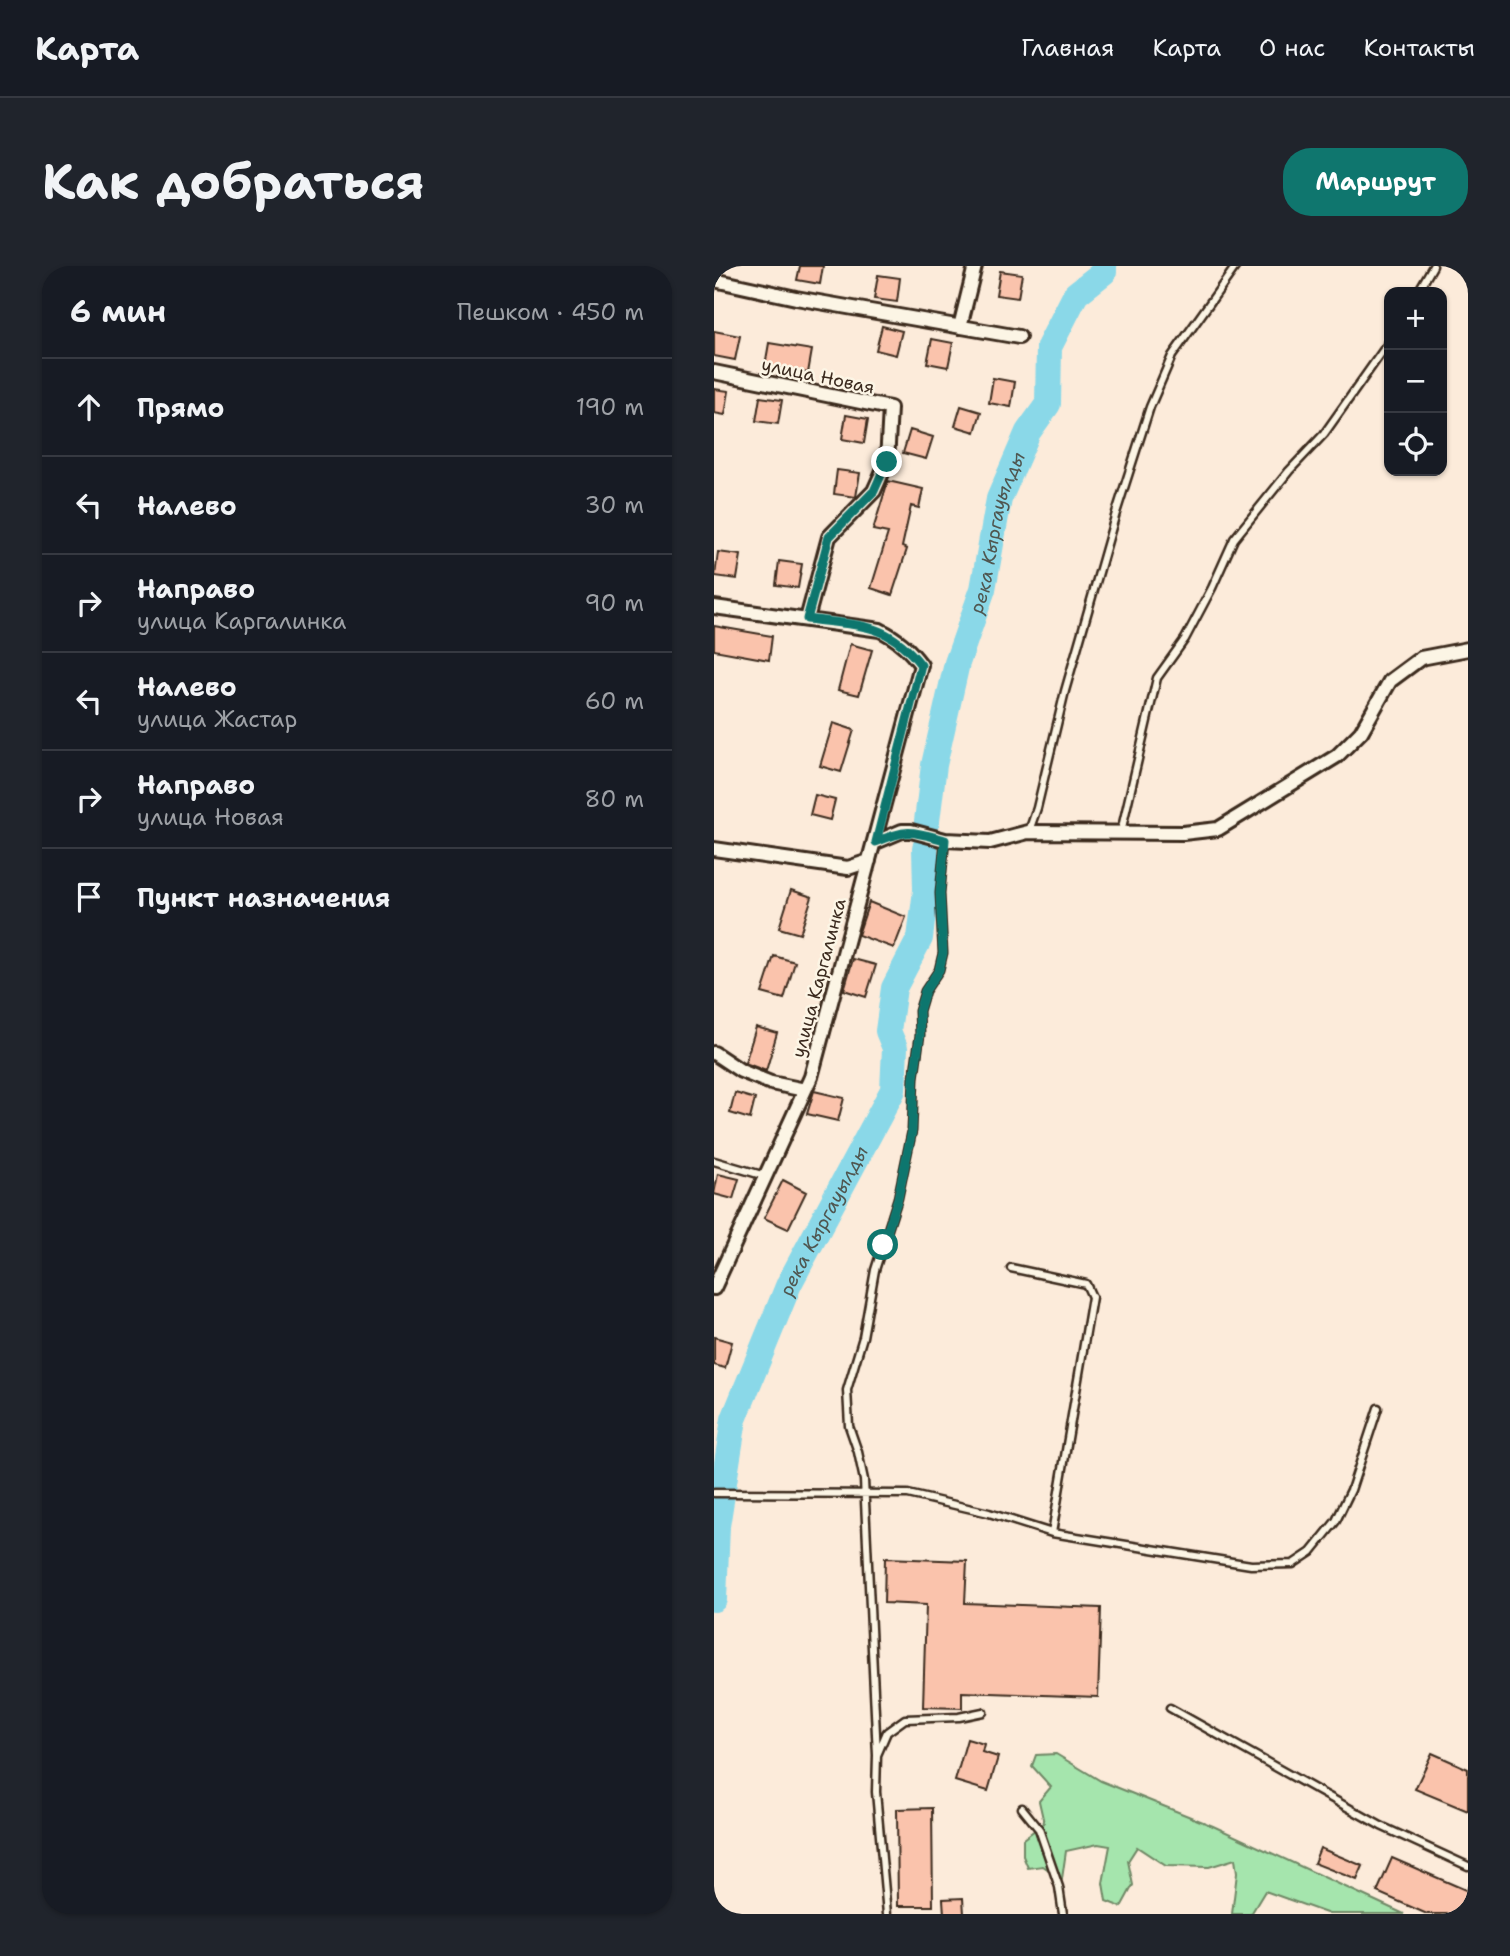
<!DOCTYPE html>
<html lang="ru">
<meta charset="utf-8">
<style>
body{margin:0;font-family:"Shantell Sans",sans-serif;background:#20242c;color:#f1f3f6}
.controls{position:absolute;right:21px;top:21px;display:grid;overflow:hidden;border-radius:14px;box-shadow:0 2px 5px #0004}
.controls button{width:63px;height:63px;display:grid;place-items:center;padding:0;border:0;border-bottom:2px solid #363941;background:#171b24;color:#f1f3f6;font:35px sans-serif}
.stop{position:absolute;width:21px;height:21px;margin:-16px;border:5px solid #0f766e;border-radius:50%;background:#fff}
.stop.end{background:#0f766e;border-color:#fff;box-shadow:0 2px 7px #0008}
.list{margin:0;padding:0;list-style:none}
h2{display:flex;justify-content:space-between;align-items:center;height:91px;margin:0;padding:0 28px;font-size:30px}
h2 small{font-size:23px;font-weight:400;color:#9ea1a6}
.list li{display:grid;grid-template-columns:46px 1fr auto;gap:21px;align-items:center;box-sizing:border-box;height:98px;padding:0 28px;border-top:2px solid #363941}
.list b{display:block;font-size:26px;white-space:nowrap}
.list p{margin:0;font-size:23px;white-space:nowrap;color:#9ea1a6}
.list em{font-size:23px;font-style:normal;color:#9ea1a6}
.icon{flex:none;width:38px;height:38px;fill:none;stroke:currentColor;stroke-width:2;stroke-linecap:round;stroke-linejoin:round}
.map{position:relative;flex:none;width:754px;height:1648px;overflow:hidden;border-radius:28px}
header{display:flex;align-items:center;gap:42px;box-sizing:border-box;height:98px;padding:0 35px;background:#171b24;border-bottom:2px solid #363941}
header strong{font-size:33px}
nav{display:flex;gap:38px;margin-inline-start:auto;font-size:24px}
.intro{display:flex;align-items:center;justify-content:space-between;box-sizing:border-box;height:168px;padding:0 42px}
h1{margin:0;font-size:49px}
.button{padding:18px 32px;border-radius:28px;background:#0f766e;color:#fff;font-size:24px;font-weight:700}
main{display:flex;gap:42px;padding:0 42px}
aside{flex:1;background:#171b24;border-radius:28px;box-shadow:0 2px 5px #0004}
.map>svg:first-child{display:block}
.green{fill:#a5e5ad;stroke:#708866;stroke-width:2}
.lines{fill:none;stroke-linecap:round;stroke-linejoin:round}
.river{stroke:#8ad8e8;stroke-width:26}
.building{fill:#fac3ac;stroke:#3b2a1e;stroke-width:2}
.service-casing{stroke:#3b2a1e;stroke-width:11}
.minor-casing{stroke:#3b2a1e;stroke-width:18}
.service{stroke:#fcf5e5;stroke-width:6}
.minor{stroke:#fcf5e5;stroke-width:12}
.route{stroke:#0f766e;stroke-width:9}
.labels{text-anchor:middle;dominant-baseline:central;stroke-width:5;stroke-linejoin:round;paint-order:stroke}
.street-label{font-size:18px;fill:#3b2a1e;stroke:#fcf5e5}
.water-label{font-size:19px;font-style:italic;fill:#4f5650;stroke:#fcf5e5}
</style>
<header>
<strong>Карта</strong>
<nav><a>Главная</a><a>Карта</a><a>О нас</a><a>Контакты</a></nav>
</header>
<div class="intro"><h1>Как добраться</h1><a class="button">Маршрут</a></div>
<main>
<aside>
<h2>6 мин<small>Пешком · 450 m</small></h2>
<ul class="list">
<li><svg class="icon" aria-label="ahead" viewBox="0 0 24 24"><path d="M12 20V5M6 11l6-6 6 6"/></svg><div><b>Прямо</b></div><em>190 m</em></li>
<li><svg class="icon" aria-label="left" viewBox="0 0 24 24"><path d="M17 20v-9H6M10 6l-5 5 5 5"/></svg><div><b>Налево</b></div><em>30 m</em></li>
<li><svg class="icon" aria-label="right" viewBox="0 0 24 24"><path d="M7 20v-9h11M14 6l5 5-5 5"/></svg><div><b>Направо</b><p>улица Каргалинка</p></div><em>90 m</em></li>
<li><svg class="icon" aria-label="left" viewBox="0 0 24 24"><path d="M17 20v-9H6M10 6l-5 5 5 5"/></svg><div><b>Налево</b><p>улица Жастар</p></div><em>60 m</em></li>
<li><svg class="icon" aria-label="right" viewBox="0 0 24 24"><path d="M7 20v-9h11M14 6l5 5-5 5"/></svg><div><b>Направо</b><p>улица Новая</p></div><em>80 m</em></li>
<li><svg class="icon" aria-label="arrive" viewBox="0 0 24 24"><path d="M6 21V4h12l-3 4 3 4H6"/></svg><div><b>Пункт назначения</b></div></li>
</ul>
</aside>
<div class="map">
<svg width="754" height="1648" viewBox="0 0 754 1648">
<rect width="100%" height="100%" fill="#fcebda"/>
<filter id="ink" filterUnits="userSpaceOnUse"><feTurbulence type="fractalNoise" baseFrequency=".0143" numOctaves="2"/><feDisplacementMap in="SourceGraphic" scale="14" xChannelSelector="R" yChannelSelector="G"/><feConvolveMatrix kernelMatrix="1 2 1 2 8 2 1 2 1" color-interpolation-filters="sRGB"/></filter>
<g filter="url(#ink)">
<path class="green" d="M342,1488L387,1515L499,1560L690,1648H615L551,1625L537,1648H518L523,1607L521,1593L495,1601L452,1600L423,1581L414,1595L419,1619L407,1641L392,1635L389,1617L396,1580L384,1578L352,1585L348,1613L329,1600L314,1602L309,1590V1573L330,1557L325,1535L337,1521L318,1500L322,1489Z"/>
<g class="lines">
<g class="river">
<path id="s1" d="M213,555L220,499L243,397L269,323L285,233L314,166L334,138L335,81L362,28L390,6V0"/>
<path id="s2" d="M0,1333L3,1260L20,1153L75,1018L179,824L181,782L174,765L180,722L206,672L212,624L211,582"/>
</g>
</g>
<path class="building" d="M86,0H109L106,18L83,14Z
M286,5L308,8L304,32L282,29Z
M164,9L186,12L183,36L160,33Z
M168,60L188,65L182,89L162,84Z
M0,65L26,70L21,94L0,90Z
M218,73L239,77L234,101L213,97Z
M55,77L98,84L94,107L51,100Z
M279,112L301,116L297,141L275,137Z
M0,123L15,125L11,149L0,147Z
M46,131L68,134L64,158L42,155Z
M247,140L267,146L261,166L241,160Z
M132,149L154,153L150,177L128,173Z
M196,164L219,171L212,193L189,187Z
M123,204L146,207L142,231L120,228Z
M174,215L209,223L205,242L197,240L188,281L193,283L178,329L157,322L174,267L159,264Z
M4,286L27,289L23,313L1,310Z
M65,295L88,298L84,322L62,319Z
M0,360L58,370L55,394L0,384Z
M136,378L158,384L145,429L124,424Z
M119,457L140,464L127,506L106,500Z
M101,529L121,534L116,554L96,549Z
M77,624L98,631L86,668L65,662Z
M155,636L192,651L180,682L144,669Z
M60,690L81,696L70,733L48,727Z
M139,693L162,699L152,731L130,724Z
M42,761L63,767L52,805L31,797Z
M100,825L130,832L124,855L93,848Z
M21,827L41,833L36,853L16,847Z
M4,908L25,913L19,933L0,928Z
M69,914L92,926L74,963L50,952Z
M0,1071L18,1076L11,1102L0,1099Z
M171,1292L253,1295L251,1337L387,1342L384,1431L248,1426V1442L209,1441L212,1339L170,1337Z
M253,1473L270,1478L268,1486L284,1491L274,1525L241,1515Z
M718,1487L754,1503V1545L701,1523Z
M218,1542L219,1640H184L183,1543Z
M606,1582L649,1600L643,1614L600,1597Z
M678,1592L754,1625V1648H713L663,1626Z
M249,1632L250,1648H230L229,1633Z"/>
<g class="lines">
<defs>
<path id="service" d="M704,26L719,0
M315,565L323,542L351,425L402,247L436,141L458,90L522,0
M407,566L443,412L471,373L498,322L520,273L575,205L610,168L675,76
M0,895L51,910
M297,1002L372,1018L378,1031L338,1267
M0,1227L194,1228L275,1247L338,1267L537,1299L579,1298L597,1286L622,1255L637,1224L664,1142
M456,1442L667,1560L754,1600
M163,1489L150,1214L144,1186L135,1160L133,1124L149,1071L161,1004L184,932L198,865L200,812L206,769L205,745L211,725L225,704L229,687L226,627L231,574
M308,1542L325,1563L345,1621L349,1648
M173,1648L162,1526L163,1489L173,1466L191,1453L245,1451L269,1446"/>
<path id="minor" d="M0,14L82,32L305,71
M246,61L261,0
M0,106L176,142L173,196L160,225L115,271L93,353
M0,341L166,364C184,373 195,383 207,399L97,811L0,1022
M162,576L188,565H197L231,574L276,576L314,566L469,567L504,563L623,490L647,466L676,415L707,392L754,383
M0,583L134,602L155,595
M0,787L27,805L57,817L91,824"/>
</defs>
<use href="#service" class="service-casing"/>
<use href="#minor" class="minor-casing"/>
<use href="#service" class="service"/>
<use href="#minor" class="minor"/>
</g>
</g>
<g class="lines" filter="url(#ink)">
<path class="route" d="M169,979L184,932L198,865L200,812L206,769L205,745L211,725L225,704L229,687L226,627L231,574C198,565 194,562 162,576L207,399C173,355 144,360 93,353L115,271L160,225L173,196"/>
</g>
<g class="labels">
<g class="street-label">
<text transform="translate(104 110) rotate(12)">улица Новая</text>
<text transform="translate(105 712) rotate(-75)">улица Каргалинка</text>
</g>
<g class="water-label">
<text stroke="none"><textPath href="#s1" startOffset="298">река Кыргауылды</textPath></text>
<text stroke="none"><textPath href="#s2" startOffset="399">река Кыргауылды</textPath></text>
</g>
</g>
</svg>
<div class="controls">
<button>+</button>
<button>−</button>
<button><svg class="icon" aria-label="locate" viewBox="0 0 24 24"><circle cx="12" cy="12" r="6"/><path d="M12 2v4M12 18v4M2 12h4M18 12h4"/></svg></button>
</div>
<div class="stop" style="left:169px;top:979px"></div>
<div class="stop end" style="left:173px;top:196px"></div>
</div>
</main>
